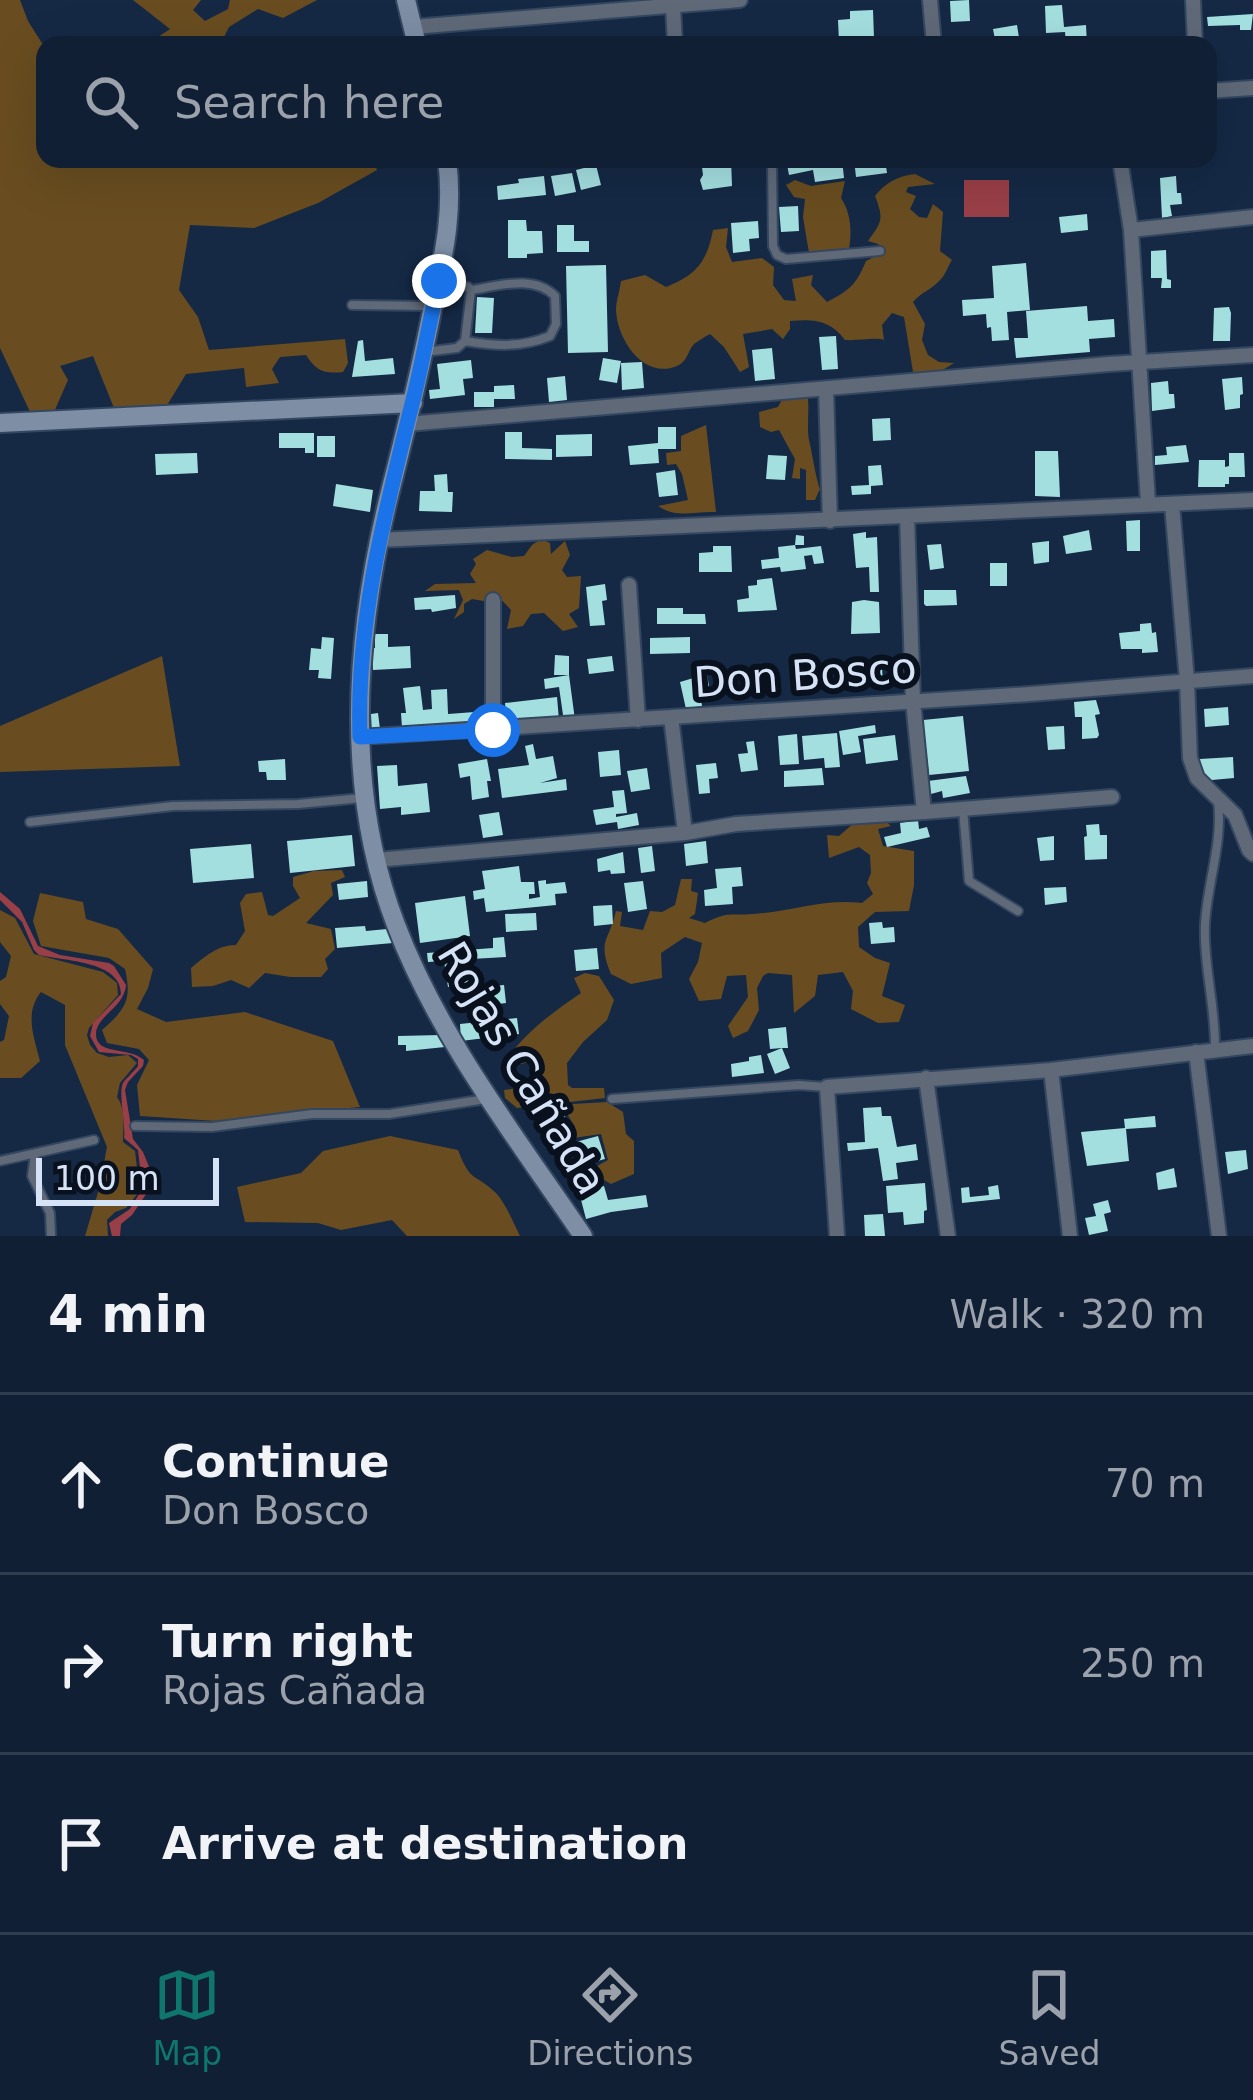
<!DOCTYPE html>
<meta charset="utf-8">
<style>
body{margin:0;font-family:"DejaVu Sans",sans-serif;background:#1e2c40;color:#f1f3f6}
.scale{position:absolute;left:36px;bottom:30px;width:183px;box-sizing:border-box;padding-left:12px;border:6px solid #d6e3f6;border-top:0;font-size:33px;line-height:42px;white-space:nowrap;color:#d6e3f6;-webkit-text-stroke:9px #09111e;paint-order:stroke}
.stop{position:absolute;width:36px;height:36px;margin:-27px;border:9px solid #1a73e8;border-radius:50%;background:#fff}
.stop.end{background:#1a73e8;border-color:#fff;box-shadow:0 3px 12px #0008}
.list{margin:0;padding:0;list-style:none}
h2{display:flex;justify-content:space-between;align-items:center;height:156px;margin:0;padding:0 48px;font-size:51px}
h2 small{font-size:39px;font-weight:400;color:#9ca2ac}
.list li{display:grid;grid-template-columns:78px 1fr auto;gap:36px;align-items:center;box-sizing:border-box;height:180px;padding:0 48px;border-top:3px solid #303d4f}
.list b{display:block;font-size:45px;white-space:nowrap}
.list p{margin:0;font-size:39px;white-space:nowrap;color:#9ca2ac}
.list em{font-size:39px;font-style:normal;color:#9ca2ac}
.icon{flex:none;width:66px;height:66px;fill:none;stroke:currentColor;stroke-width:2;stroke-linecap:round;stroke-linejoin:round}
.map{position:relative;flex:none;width:1253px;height:1236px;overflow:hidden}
.search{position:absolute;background:#101f34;box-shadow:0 12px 48px #0002;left:36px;right:36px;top:36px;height:132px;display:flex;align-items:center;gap:30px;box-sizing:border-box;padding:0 42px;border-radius:24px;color:#9ca2ac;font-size:45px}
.sheet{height:696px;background:#101f34}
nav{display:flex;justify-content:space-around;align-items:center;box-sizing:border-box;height:168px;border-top:3px solid #303d4f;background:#101f34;font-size:33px;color:#9ca2ac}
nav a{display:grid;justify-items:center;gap:6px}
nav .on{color:#0f766e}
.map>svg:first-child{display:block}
.forest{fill:#694d20}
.water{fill:#993f47}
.building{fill:#a4dfe0}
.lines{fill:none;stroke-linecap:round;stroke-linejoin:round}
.lane-casing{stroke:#344761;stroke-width:12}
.street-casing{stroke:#344761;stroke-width:18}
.secondary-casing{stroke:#344761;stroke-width:22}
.lane{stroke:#5f6978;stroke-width:8}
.street{stroke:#5f6978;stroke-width:14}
.secondary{stroke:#7d8ea5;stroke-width:18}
.route{stroke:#1a73e8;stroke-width:15}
.labels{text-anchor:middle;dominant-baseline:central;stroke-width:12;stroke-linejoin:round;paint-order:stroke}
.street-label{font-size:42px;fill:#d6e3f6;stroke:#09111e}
</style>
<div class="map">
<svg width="1253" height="1236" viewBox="0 0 1253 1236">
<rect width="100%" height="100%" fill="#152945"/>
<path class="forest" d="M0,0H20L28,21L45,48V159H373L377,170L318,203L254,228L190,225L179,290L198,317L209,350L345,339L348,363L343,372C324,374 316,371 306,355L280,357L272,369L279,383L246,387L244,368L186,374L166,407L114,408L93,356L60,366L68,380L54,412L32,416L0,348Z
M133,0H201L193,10L205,21L228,9L230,0H317L283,18L258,9L229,27L220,45H124L158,37L170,29Z
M915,174L935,184L908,187L906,192L916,196L910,209L919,217L927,218L933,204L943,212L940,251L952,260C947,267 946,275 939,281C931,290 920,293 913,302L925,324L922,340L928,355L939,362L954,363L938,373L913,372L904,317L892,313L882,325L884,340C875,337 858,341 845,340C830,320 814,319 790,321V329L783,339L772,329L743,334L749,367L740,372L724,347L710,334C706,336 698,341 694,344C687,352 688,361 677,366C643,380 617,339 616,310C616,301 620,290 621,281L645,275L666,287C696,275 707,262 713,230L728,228L726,247L732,262L762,258L774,267L773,285L784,300L796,301L792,279L813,275L811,285L827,302C850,290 856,285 866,261L885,251L878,244L868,241C882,222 884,219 875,196C886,182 898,176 915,174Z
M795,180L811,186L845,181L841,198C851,213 852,232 849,249L809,253L803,217L805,199L794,197L786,185Z
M806,389C811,405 806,423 809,440C812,452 816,479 820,489L815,500H806V470L800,468V479L792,478L795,459L779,430L771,432L760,427L759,412L778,407L785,394Z
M706,425L716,512C694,511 678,519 658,506L688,500L682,474L676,464L667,465L666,453L681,451V436Z
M541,539L550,543L551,554L565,541L570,555L562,570L567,577L581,576L579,608L569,614L578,627L563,631L544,613L531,614L523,626L507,629L511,610L497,595L490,602L472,599L464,604V612L454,619L463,600L459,590L425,591L435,584L476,583L470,574L476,564L473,559L487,550L512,557L524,556L532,545Z
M162,656L180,766L0,772V726Z
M882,818L891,826L878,829L883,846L914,851V885L909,911L875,912L858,927L859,947L875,958L890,963L882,996L905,1005L899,1022L878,1023L851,1009L853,991L843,972L818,975L815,996L794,1013L792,975L768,973L763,976L757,988L759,1010L748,1031L733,1038L728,1026L748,997L746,975L727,976L721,999L699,1001L689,979L698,962L702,943L685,937L661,953L662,978L631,984L611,974C597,940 609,942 616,911L622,912L620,926L643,930L650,911L662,912L675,905L681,879H692L691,891L698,893L695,914L689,918L705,923C729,911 729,916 753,914C790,912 825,898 862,903L873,894L867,883L871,873L870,855L859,847L829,858L827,835L839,836L854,823Z
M342,870L345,877L331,883L333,895L306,923L331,929L335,949L325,959L328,969L321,977H290L265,973L249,988L231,980L213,986L192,987L191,968C205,957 217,945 236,945L245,931L240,903L246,894L262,892L268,915L273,916L300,898L293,886V877L314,871Z
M40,893L83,902L86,919L118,929L153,969L148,988L137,1009L166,1022L245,1012L333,1041L360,1107L216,1121L140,1116L137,1085L149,1060L139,1049L107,1043L102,1030C126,1009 132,1000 125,969L109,958L41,946L33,921Z
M0,910L15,918L34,954L103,972L117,983L118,995L89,1028L87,1035L90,1045L97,1053L109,1057L128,1055L137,1063L120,1083L117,1097C126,1109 123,1127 123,1142L135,1151L137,1168L143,1177V1187L126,1208L115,1212L107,1220L108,1236H85L99,1189L107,1147L65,1045V1005L41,992C24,1013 34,1037 40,1061L21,1078H0V1042L4,1040L9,1016L0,1004V981L6,977L11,956L0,942Z
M585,973L599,976L614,1000L607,1020L583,1042L567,1063L568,1085L572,1088H604L605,1098L517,1108L505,1098L504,1090L539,1085L545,1067L537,1060L521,1064L504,1063C523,1034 553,1012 581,993L574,978Z
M607,1102L623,1112L626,1134L634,1141V1174L611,1184L588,1171L608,1160L601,1134L573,1138L575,1127L566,1112L573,1104Z
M390,1136L458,1150C471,1184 474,1172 496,1193C506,1204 513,1222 520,1236H407L392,1220L341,1230L318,1223L245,1222L237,1187L301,1173L323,1151Z"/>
<path class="water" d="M964,180H1009V217H964Z
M0,892L20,909L38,946L60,955L109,963L114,966L126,985C124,1008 96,1016 96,1034C96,1056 129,1046 144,1060L143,1066L128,1082L125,1090L133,1139L143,1152L155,1181L132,1215L121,1224L120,1236H112L109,1223L130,1209L147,1181L140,1167L138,1150L124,1138C126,1124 118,1094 123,1083C124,1081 137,1068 138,1066V1059L131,1055L99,1052L90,1036L93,1023L121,994C121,961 65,961 39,955L34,950L22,922L0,900Z"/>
<path class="building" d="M969,0L970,21L951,22L950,1Z
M1062,5L1064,27L1086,25L1087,45H1066L1065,32L1046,33L1045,6Z
M873,10L874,38L839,42L838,20L850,19V11Z
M1253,14L1251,30H1240V25L1208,26L1207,17Z
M1017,25L1020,44L996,45L993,29Z
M701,159H731L732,186L703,190L700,180L703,175Z
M786,159H842L844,178L815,182L813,170L789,175Z
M854,159H885L887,173L856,177Z
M596,165L601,185L581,190L576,170Z
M572,173L576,192L555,196L551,176Z
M544,176L546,195L498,200L497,186L519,183L518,179Z
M1176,176L1177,193H1181L1182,204L1170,205L1172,216L1162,218L1160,178Z
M798,206L799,231L781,232L779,207Z
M1087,214L1088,230L1061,233L1059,217Z
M508,220H526L527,231H542L543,253L527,254V258H508Z
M758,221L759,238L749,239L750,251L733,253L731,223Z
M557,225H574V241H589V252H557Z
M1166,250L1167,279L1171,280V288H1161L1162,278H1151V251Z
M1026,263L1030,310L1007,312L1009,340L992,341L991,327L987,328L986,314L963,316L962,300L994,298L992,266Z
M606,265L608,352L568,353L566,266Z
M477,297L494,298L492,333H475Z
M1087,306L1088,321L1114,319L1115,337L1089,339L1090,352L1016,358L1014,338H1028L1026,311Z
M1229,307L1231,313L1230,341H1213L1214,308Z
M836,336L838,369L822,370L819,337Z
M363,340L365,361L393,358L395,374L352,377L358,341Z
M772,348L775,379L755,381L752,350Z
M603,358L621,361L617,383L599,380Z
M471,360L473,378L463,379L465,395L430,399L429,390L440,389L437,364Z
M642,362L644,388L622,390L621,363Z
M565,376L567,400L549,402L547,378Z
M1242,377L1243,394L1240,395V408L1225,410L1222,379Z
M1168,381L1169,394H1174L1175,408L1152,411L1151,383Z
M514,385L515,399H494V407H474V392H494V386Z
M890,418L891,440L873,441L872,419Z
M658,427H676V449H658L659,463L630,465L628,446L658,443Z
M505,432H522V448L552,449V460L505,459Z
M279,433H314V453H305V448H279Z
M592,434V456L556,457V435Z
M317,436H335V457H317Z
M1186,445L1189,462L1155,465V456L1167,455L1166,447Z
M1035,451H1058L1060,497L1035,496Z
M197,453L198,473L156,475L155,454Z
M1229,453H1244L1245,477H1229V484H1225V487H1198L1199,460H1225V467L1229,466Z
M768,455L787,456L785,480L766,479Z
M881,465L883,485L871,486V494L852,495L851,486L869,485L868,466Z
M675,470L678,495L659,497L656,473Z
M447,474L448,492H453L452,512L419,511L420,491H435L434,475Z
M336,484L373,490L370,512L333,506Z
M1140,520V551H1127L1126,521Z
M1089,530L1092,550L1066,554L1063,536Z
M866,532V538L877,537L879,592H870L869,567L856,568L853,534Z
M796,535L804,536V545H795L796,549L821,546L824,563L814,564L812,555L804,556L806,569L781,572L780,567L762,569L761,560L779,558L778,547L795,545Z
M1049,541V562L1034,564L1032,543Z
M941,544L944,568L930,570L927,545Z
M713,546H731L732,572H699V553L713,552Z
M990,563H1007V586H990Z
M772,578L777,610L738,612L737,600L749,598L748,586L757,585V580Z
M605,584L607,600L602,601L605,625L590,626L586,587Z
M924,590H956L957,605L926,606L924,604Z
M455,595L456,608L432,612L431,609L415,610L414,598Z
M864,600L879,602L880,633L851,634L852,602Z
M657,608H683V614H705L706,624H657Z
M1151,623L1152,633L1156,632L1158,652L1142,653V649H1121L1119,633L1140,631V624Z
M375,634H388V647L410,646L411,668L373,670L372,648H375Z
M322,637L334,638L331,679L318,678L319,670H309L311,648L321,649Z
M690,637V653L650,654V638Z
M555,655L569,656V675L575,720L564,722L559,687L545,689L544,679L569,675H554Z
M612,656L614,671L589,674L587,659Z
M882,668L883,683L855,686L853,669Z
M707,674L709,686L699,688L702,706L686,709L680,682Z
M420,686L423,710L432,709L431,690L447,689L448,714L488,711L489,727L372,736L371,714L378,713L380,729L402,728L401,713H406L403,688Z
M557,697L559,720L507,725L505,703Z
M1096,700L1100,714L1095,715L1099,735L1097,738L1082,739V717H1075L1074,702Z
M1228,707L1229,725L1205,727L1204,709Z
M963,716L969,771L929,775L923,720Z
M875,725L876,733L858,736L861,752L843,755L839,731Z
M1064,726L1065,749L1048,750L1046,727Z
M837,733L840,767L825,768L824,758L804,760L802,736Z
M797,734L799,764L780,765L778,736Z
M895,735L898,760L866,764L863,739Z
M754,741L758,770L741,772L738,754L748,753L746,742Z
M533,744L536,759L553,756L557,778L540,783L566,779L567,790L502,798L498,769L529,765L525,746Z
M619,750L621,775L600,777L598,752Z
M1233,757L1234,778L1201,781L1200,759Z
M285,759L286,780H267L266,772H259L258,761Z
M487,759L491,781H487L489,797L472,800L470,776L460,778L458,764Z
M716,763L718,778L709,779L710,793L699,794L696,765Z
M397,765L398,786L427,783L430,812L401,815V807L380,809L377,766Z
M647,768L650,789L631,792L627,771Z
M822,768L824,785L784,787V771Z
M966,776L970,793L943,798L942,791L931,794L928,781Z
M624,790L627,813L616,814V817L637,813L639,825L618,829L617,822L596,825L593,810L614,807L612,791Z
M499,812L503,835L483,838L479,815Z
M918,820L919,829L927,827L930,837L887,847L884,837L901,833L900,823Z
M1099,824L1100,835H1107V859L1085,860L1084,837L1087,836L1086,825Z
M352,835L355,866L290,873L287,841Z
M1054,836V860L1040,861L1037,838Z
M706,841L708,863L686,866L684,844Z
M251,844L254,878L193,883L190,849Z
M652,846L655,871L641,873L638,848Z
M623,852L625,873L611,874L610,870L598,872L597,859Z
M519,866L521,882H534L535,894H529V899L540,897L538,881L546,880V884L565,882L567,893L555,894L556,905L486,912L484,898L474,900L473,891L485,889L482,871Z
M741,867L743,886L732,887L733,904L705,906L704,890L717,888L715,869Z
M367,881L368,897L339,900L337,884Z
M643,881L647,909L628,912L624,883Z
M1066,887L1067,902L1045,905L1044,888Z
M465,896L470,936L420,943L415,903Z
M612,905L613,924L594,926L593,906Z
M536,913L537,930L506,932L505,914Z
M882,922L883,928L894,927L895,942L871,944L869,923Z
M365,926L366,931L387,929L393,943L337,948L335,928Z
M504,937L506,957L471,959L475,983L448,987L444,961L428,962L427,953L493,948V938Z
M597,948L599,969L576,971L574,950Z
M504,985L506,1003L466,1008L464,989Z
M517,1018L519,1034L461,1041L460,1024Z
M786,1027L788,1048H782L790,1068L775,1074L767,1054L782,1048L770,1049L768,1029Z
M441,1035L445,1047L406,1051V1045H398V1036Z
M761,1055L764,1073L732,1077L731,1064L749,1061V1057Z
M881,1107L882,1116H891L897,1147L916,1144L918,1160L896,1163L898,1179L883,1181L878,1148L848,1151L847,1143L865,1142L863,1108Z
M562,1112L571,1128L548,1141L539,1124Z
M1155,1116L1156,1127L1126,1129L1129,1161L1087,1166L1081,1132L1125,1128L1124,1119Z
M598,1136L605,1159L578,1166L572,1143Z
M1246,1150L1248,1169L1228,1174L1225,1152Z
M1174,1168L1177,1187L1158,1190L1156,1173Z
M925,1183L927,1210L924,1211V1223L904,1225L903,1212L888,1213L886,1186Z
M998,1185L1000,1199L962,1203L961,1188L969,1187L970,1197L989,1195L988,1187Z
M604,1186L608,1200L646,1195L648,1207L611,1212L586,1219L579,1192Z
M1108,1200L1111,1212L1104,1214L1108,1231L1089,1235L1085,1218L1096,1216L1093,1204Z
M883,1214L885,1236H865L864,1215Z"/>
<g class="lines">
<defs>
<path id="lane" d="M772,159L773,246L777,255L786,259L880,251
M352,305L431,306
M465,341C495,346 521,348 550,336L556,324L555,296C533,274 499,286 471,290
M424,352L457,348L465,341L471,290L468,287L440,281
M963,809L969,881L1018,911
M30,822L173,806L298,804L362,798
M1215,1050C1216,1008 1203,964 1205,925C1207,883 1223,844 1218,801
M612,1099L799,1085L826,1087
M135,1126L212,1127L312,1114H389L486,1099
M35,1154L32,1176L50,1213L51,1236
M0,1161L94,1140"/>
<path id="street" d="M930,0L934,45
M1193,0L1195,45
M673,6L675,45
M413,27L740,0
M1208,91L1253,88
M1120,159L1131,230L1148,503
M1131,230L1253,217
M826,389L830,521
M407,424L1109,364L1253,355
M1172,504L1187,681L1190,758L1197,778L1235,815L1249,850L1253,854
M378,540L1253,500
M629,585L638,720
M493,600V730
M671,717L685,833
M360,737L1030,694L1253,676
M924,812L1112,797
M376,860L685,833L736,824L924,812L913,701L907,516
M1196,1052L1219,1236
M1051,1070L1070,1236
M926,1078L948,1236
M837,1236L827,1087L1051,1070L1253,1046"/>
<path id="secondary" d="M406,0L417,45
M447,159C454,215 443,257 432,311C420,371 406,429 391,488C355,631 342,785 396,925C439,1038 516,1137 583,1236
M0,423L413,403"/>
</defs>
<use href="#lane" class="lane-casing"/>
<use href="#street" class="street-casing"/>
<use href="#secondary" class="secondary-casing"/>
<use href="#lane" class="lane"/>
<use href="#street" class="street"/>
<use href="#secondary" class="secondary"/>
</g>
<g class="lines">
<path class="route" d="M439,281C429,323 422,366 411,408C384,516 356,624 360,737L493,730"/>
</g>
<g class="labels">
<g class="street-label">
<text transform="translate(805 675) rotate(-4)">Don Bosco</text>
<text transform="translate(522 1068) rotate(59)">Rojas Cañada</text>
</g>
</g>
</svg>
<div class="scale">100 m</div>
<div class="stop" style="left:493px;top:730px"></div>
<div class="stop end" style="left:439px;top:281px"></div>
<div class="search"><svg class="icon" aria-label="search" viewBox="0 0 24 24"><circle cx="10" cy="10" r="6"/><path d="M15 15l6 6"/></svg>Search here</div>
</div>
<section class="sheet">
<h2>4 min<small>Walk · 320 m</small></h2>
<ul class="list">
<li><svg class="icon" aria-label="ahead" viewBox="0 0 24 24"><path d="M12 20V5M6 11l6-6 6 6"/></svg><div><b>Continue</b><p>Don Bosco</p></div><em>70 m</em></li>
<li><svg class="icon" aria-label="right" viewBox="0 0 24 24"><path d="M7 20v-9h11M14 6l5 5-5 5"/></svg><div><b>Turn right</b><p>Rojas Cañada</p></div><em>250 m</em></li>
<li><svg class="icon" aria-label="arrive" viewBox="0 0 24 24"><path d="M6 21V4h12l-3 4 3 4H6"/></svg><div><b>Arrive at destination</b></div></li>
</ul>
</section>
<nav>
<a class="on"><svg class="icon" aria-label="map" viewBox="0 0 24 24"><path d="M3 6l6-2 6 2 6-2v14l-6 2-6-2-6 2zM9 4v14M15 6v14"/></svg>Map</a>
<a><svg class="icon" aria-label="directions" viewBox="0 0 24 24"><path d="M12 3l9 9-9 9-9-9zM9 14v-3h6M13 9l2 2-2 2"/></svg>Directions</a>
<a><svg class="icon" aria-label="saved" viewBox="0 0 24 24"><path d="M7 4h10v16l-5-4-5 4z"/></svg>Saved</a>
</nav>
